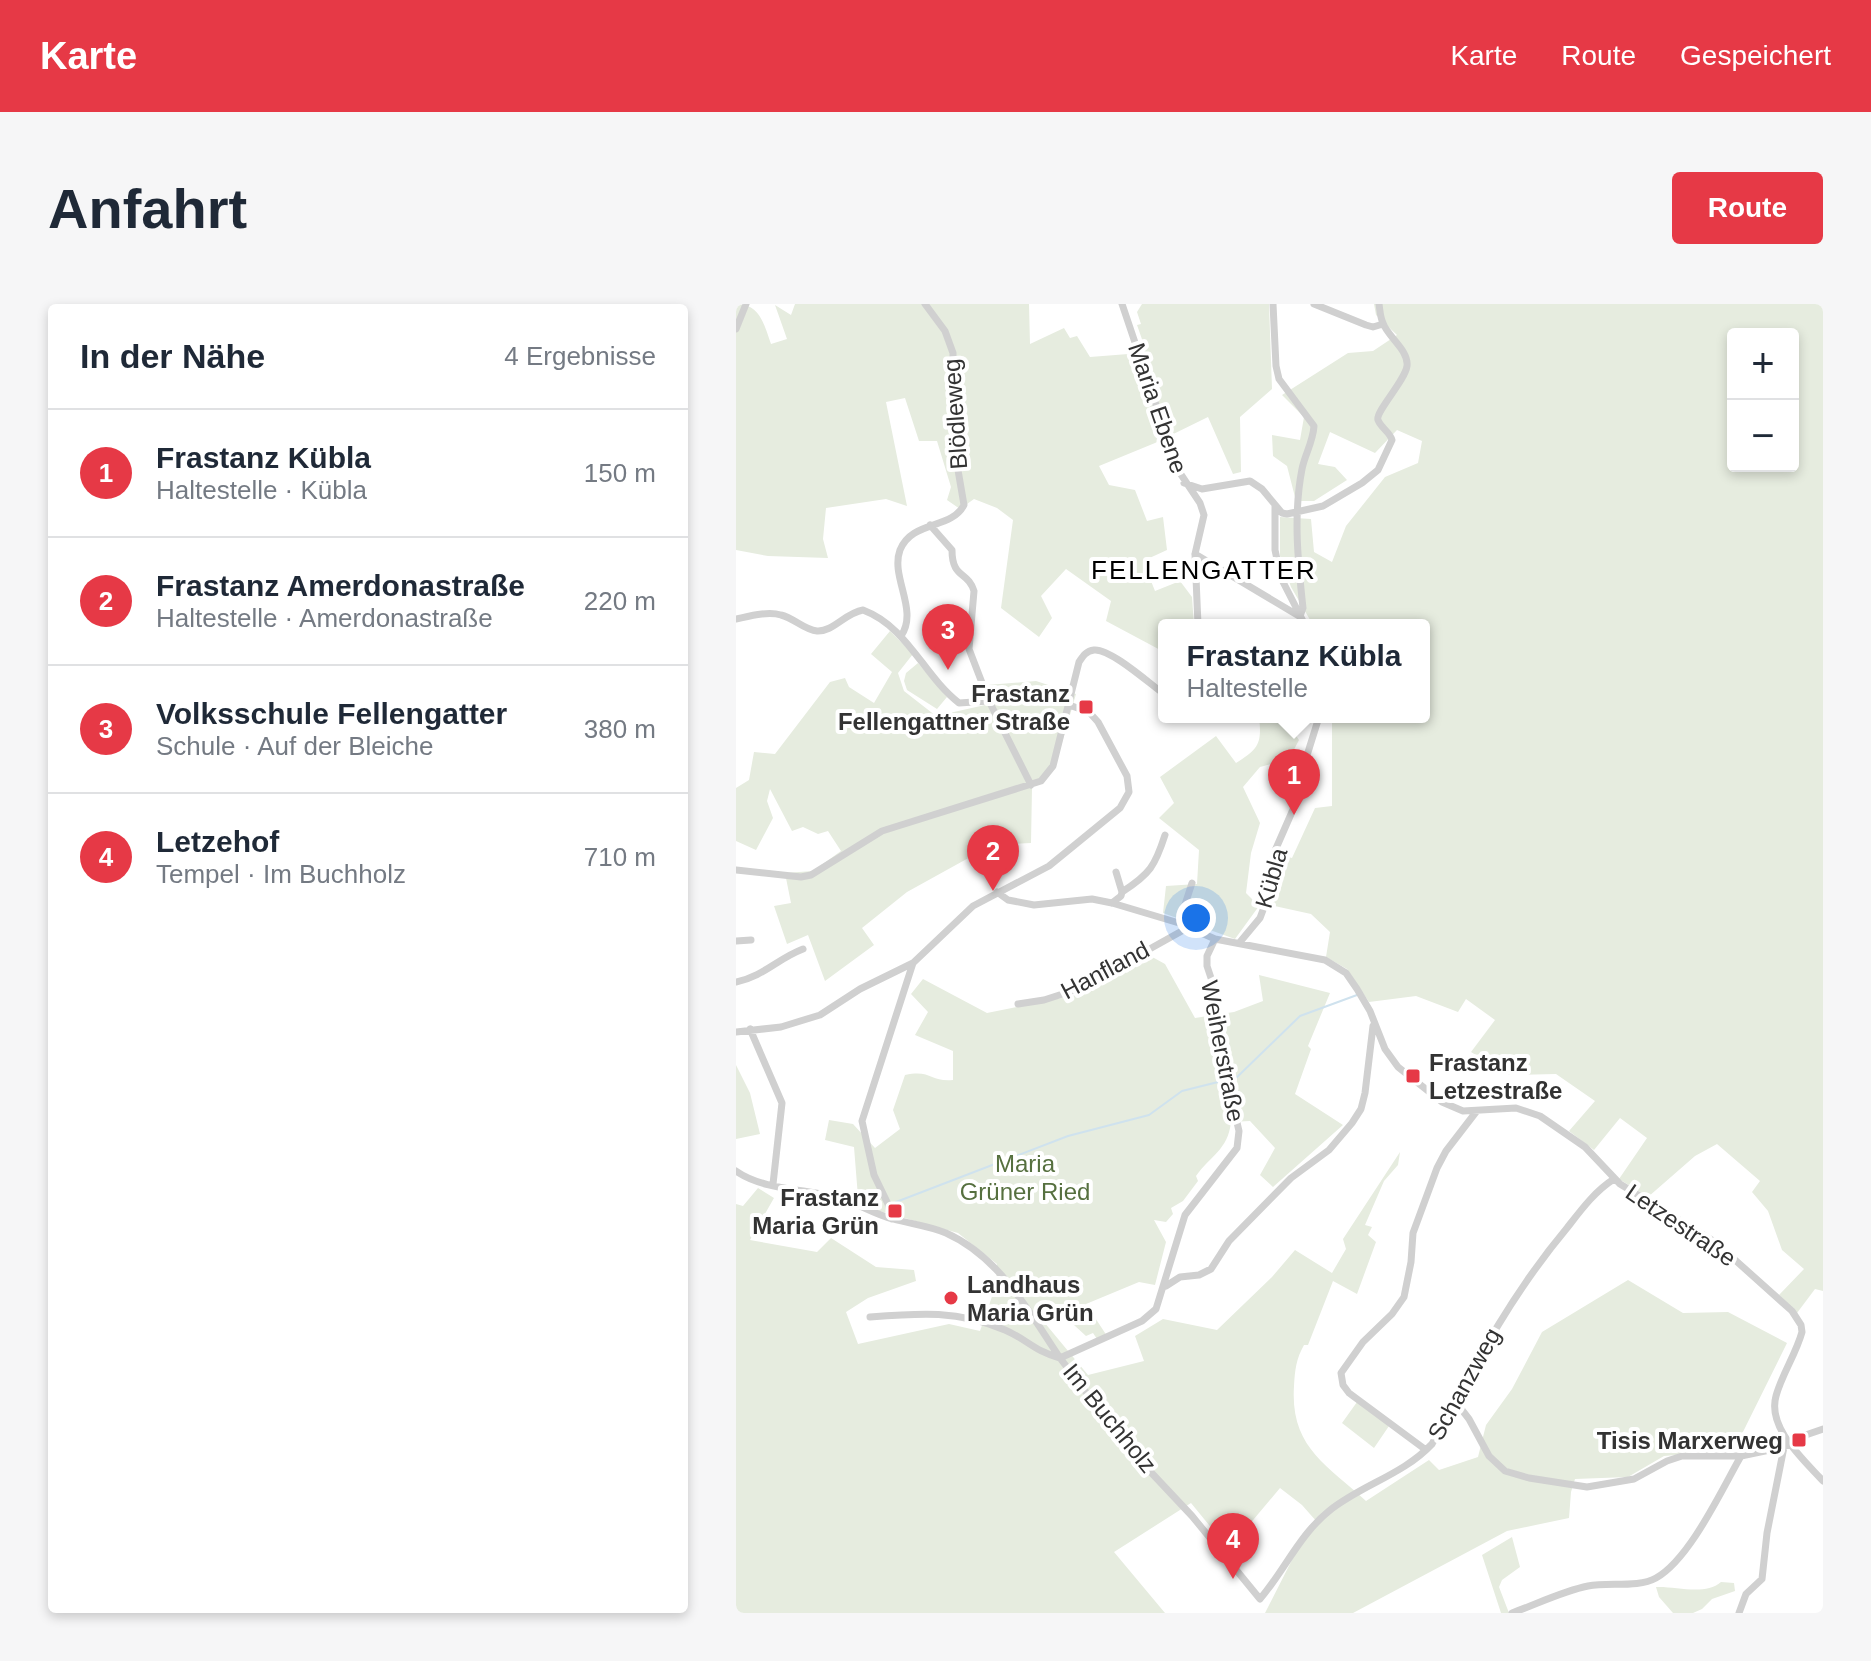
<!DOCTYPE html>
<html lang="de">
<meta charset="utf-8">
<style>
body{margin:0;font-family:Arial,sans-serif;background:#f6f6f7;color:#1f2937}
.controls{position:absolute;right:24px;top:24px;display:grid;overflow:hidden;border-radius:8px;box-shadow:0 4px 12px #0003}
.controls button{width:72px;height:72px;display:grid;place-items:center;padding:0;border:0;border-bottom:2px solid #e0e1e3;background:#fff;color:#1f2937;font:40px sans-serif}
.you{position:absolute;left:460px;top:614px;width:28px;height:28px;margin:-20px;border:6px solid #fff;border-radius:50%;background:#1a73e8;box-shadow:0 0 0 12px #1a73e833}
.badge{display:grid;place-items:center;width:52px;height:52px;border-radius:50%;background:#e63946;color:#fff;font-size:26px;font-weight:700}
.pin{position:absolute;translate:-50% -66px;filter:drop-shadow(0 2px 4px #0008)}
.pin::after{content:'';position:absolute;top:42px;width:28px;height:24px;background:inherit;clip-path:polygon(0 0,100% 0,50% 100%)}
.popup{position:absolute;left:422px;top:315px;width:272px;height:104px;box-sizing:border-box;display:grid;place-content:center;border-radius:8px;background:#fff;filter:drop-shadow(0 2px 6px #0005);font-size:26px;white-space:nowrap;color:#747a83}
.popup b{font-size:30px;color:#1f2937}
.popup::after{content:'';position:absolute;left:50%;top:100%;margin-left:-16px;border:16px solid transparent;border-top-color:#fff}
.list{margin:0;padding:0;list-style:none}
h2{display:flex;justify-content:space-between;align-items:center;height:104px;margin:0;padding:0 32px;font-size:34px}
h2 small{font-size:26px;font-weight:400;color:#747a83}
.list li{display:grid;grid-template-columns:52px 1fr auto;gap:24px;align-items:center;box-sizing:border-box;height:128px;padding:0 32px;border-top:2px solid #e0e1e3}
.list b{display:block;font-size:30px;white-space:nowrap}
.list p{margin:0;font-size:26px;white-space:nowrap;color:#747a83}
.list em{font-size:26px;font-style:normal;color:#747a83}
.map{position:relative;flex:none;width:1087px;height:1309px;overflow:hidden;border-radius:8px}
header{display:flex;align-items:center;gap:48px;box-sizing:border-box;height:112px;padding:0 40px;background:#e63946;color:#fff}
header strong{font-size:38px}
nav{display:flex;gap:44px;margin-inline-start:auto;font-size:28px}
.intro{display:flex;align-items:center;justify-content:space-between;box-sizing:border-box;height:192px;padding:0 48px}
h1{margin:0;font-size:56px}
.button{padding:20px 36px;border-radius:8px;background:#e63946;color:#fff;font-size:28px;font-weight:700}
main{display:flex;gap:48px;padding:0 48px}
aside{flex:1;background:#fff;border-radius:8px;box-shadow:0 4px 12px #0003}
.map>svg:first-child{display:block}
.green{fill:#e6ecdf;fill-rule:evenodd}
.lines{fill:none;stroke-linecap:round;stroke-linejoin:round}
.stream{stroke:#cfe2ee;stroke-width:2}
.street{stroke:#d0d0d0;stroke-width:7}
.poi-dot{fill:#e63946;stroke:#fff;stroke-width:3}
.labels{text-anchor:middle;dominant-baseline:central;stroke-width:8;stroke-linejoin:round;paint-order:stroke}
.street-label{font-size:24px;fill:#333;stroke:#fff}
.poi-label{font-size:24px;font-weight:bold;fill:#333;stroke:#fff;text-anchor:end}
.park-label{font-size:24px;fill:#56703f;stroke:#fff}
.neighbourhood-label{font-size:26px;letter-spacing:2px;fill:#000;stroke:#fff}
</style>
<header>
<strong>Karte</strong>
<nav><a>Karte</a><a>Route</a><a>Gespeichert</a></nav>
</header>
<div class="intro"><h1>Anfahrt</h1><a class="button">Route</a></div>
<main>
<aside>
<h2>In der Nähe<small>4 Ergebnisse</small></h2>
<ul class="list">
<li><span class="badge">1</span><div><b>Frastanz Kübla</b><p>Haltestelle · Kübla</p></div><em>150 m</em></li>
<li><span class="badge">2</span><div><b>Frastanz Amerdonastraße</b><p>Haltestelle · Amerdonastraße</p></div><em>220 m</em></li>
<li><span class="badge">3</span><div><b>Volksschule Fellengatter</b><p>Schule · Auf der Bleiche</p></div><em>380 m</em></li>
<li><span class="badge">4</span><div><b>Letzehof</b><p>Tempel · Im Buchholz</p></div><em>710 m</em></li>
</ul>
</aside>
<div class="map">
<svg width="1087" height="1309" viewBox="0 0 1087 1309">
<rect width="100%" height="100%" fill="#fff"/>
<path class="green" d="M0,0C24,0 28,20 35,40L51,35L39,1L55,11L59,0H293L294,40L328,24L334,34L341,32L354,53L405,49L404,43L408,41L401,21L405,20L401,8L406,0H533L536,85L504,113L505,168L497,170L472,113L419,139L363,162L373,181L399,186L411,217L427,213L431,246L407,257L419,287L444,277L456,293L458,321H428V348L370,317L375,297L330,265L305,292L316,314L303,333L265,304L277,216L261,204L238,195L224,205L211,196L215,183L201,137H183L169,94L150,98L171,202L150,195L90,204L87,235L92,254L32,252L0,246Z
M638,0H1087V987L1079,985L1061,1009L1043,991L1068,965L1046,946L1032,907L1016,888L1024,877L981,840L959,852L912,893L883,875L911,834L884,814L858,846L833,827L859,797L820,770L773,771L735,748L759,716L730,695L722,708L680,692L633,698L611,665L590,653L594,628L575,610L530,600L541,550L556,554L579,504L596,502V413H688V321H577L555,283L544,252V213L575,215L578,248L596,258L610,222L649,173L682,159L686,137L661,126L639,149L594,128L582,160L599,163L611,176L578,197H560L551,162L537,152L536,131L564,136L568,113L546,91L612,49L637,47L661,31L640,11ZM997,30H1057V162H997Z
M154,327L177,350L162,369L168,387L200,412L258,399L251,381L300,377L340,390L321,456L296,484L295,539L256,541L171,588L126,624L138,641L89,677L72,631L51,640L38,602L55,599L49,569L77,567L105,547L92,527L82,530L67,523L56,527L34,485L31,497L37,514L20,546L0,537V484L13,476L18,448L39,450L94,378L109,374L113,383L138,399L156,368L135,350Z
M182,359L211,393L201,405L171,386L168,377L170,369Z
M523,413H547L563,436L553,455L524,463L507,483L524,519L515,549L510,589L523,602L499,635L427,609L430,582L461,580L463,546L423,514L438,499L424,473L480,432L500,459C523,445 526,439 523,413Z
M409,649L429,660L459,714L498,708L527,697L523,671L594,689L572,742L575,745L559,790L607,821L537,883L524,871L539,844L514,817L495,818C492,846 474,852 460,872L462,877L447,897L435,904L437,910L430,918L418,916L430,938L419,981L403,978L350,1000L371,1032L361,1035L357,1029L350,1032L327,1011L308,1018L352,1071L408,1057L399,1032L427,1015L481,1026L536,973L559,946L596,969L610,945L607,935L664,848L662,861L648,877L629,921L636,923L632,931L640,938L621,990L597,977L572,1041H568C560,1055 559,1066 558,1082C554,1143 590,1160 630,1197L693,1156L703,1166L742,1153L750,1121L776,1085L806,1028L892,976L947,1009L992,1008L1051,1039L998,1146L928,1152L892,1173L839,1175L835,1188L833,1214L771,1227L617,1309H529L559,1250L581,1218L566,1201L544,1184L502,1234L491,1243L455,1199L378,1248L429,1309H0V900L7,902L22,884L38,894L14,936L81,948L95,934L140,963L178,966L180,977L132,994L110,1008L122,1040L213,1020L244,1027L260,981L261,960L222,929L140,906L122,893L118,843L89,836L93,816L117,820L139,844L164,825L157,806L169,771C195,765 194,778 217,776V747L179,731L192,708L175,690L187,675L251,709L350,689Z
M0,761L14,789L24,830L0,835Z
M621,1098L653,1122L638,1144L606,1119Z
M776,1233L784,1263L766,1276L763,1283L773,1309H765L746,1251Z
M985,1278L998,1279L999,1287L976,1295L966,1305L957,1309H937L923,1293L920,1283C940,1282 969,1292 985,1278Z"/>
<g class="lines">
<path class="stream" d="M497,777L564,712L621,691
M160,898L332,832L413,811L446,787L482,778"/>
<path class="street" d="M386,0L442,166L464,199L468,211L459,250L462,321
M537,0L540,62L543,75L578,122C577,138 569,150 566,165C557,211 562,258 567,304L564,312
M578,0L630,21L637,23L647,20
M0,25L10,0
M448,179L466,185L514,177L526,185L546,209L551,210L587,202L626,179L642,166L656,136C654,128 645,124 642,116C639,108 669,77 671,62C673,46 651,32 647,19C644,13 644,6 643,0
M539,202V246L545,274L569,321
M194,221L216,246C216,275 232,267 238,287L233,345L253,397L295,481
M459,250L563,312
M0,315C14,312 32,307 45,311C58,314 68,326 81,327C97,328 109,309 127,306C172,323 187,371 223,399L253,397
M165,332C183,306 154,273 164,246C176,216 215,226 228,201L217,137V49L209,27L189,0
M0,566L65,573L75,571L146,527L305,477L317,462L343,358C347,352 350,347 358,346C374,344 414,380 428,390
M380,568L386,588
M261,588L272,596L298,601L356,595L376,599L443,619L479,635L589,656L610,669L621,685L634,707L649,745L662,763L706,798L727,807L780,804L804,812L849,843L884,880L979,938L1056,1007L1065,1021L1066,1028C1060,1050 1046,1070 1040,1092C1031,1124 1068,1156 1087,1177
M376,599L385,592L386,588C414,570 419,562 429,531
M443,619L456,579
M479,635L471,652V662L480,689L490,771L503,827L501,844L449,911L420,1005L406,1017L324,1054L394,1146L456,1212L524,1295C548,1267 564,1230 593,1207C625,1181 667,1171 696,1140C738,1062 774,992 831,924C845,906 859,887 878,875
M0,637L15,636
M504,638L524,614L527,606L538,549L559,501L568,461L583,413
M0,678C28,672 41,655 67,645
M282,700L308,696L342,685L453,623
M14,725L46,799L37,880
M0,728L45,723L84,711L124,685L177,659
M0,867C27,886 69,885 100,893C120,898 137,910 157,915C175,920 193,922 210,929C264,953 293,1008 324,1054
M156,915L152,900L138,871L126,817L177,659L237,602L313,562L384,504L393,488L391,472L362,418L353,408L333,401
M430,982L444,973L463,971L475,965L493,937L555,874L593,846L616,819L625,805L629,789L637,722
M134,1013C184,1009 222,1006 269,1026C292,1036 298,1047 324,1054
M719,1097L733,1115L753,1152L769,1167L793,1174L851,1183L898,1175L931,1157L946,1152H1005L1048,1143L1061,1134L1087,1125
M690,1146L613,1089L607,1081L605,1069L627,1038L656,1010L668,993L675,958L677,929L701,864L710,847L740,808
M776,1309C801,1300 827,1287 852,1282C873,1278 902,1284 920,1274C954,1255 986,1185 1005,1152
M1003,1309L1010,1290L1026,1275L1031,1229L1048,1143"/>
</g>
<g class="poi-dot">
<rect x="342" y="395" width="16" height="16" rx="4"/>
<rect x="669" y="764" width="16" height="16" rx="4"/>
<rect x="151" y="899" width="16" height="16" rx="4"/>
<circle cx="215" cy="994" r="8"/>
<rect x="1055" y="1128" width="16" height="16" rx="4"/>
</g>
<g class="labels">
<g class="street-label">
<text transform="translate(422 104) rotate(71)">Maria Ebene</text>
<text transform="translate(219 110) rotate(-94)">Blödleweg</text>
<text transform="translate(535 574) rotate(-74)">Kübla</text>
<text transform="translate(369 666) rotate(-28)">Hanfland</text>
<text transform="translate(487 747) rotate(79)">Weiherstraße</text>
<text transform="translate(945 921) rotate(34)">Letzestraße</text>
<text transform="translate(728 1080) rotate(-61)">Schanzweg</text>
<text transform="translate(374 1114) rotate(51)">Im Buchholz</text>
</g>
<g class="poi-label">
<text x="334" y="389">Frastanz<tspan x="334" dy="28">Fellengattner Straße</tspan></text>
<text x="693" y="758" text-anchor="start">Frastanz<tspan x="693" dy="28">Letzestraße</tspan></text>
<text x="143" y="893">Frastanz<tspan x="143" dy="28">Maria Grün</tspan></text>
<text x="231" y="980" text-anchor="start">Landhaus<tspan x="231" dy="28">Maria Grün</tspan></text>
<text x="1047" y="1136">Tisis Marxerweg</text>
</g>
<g class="park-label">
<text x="289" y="859">Maria<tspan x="289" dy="28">Grüner Ried</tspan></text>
</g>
<g class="neighbourhood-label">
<text x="468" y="266">FELLENGATTER</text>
</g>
</g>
</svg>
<div class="controls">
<button>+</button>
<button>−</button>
</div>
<div class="you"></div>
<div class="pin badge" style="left:558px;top:511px">1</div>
<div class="popup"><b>Frastanz Kübla</b>Haltestelle</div>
<div class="pin badge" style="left:257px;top:587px">2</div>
<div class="pin badge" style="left:212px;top:366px">3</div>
<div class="pin badge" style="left:497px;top:1275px">4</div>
</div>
</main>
